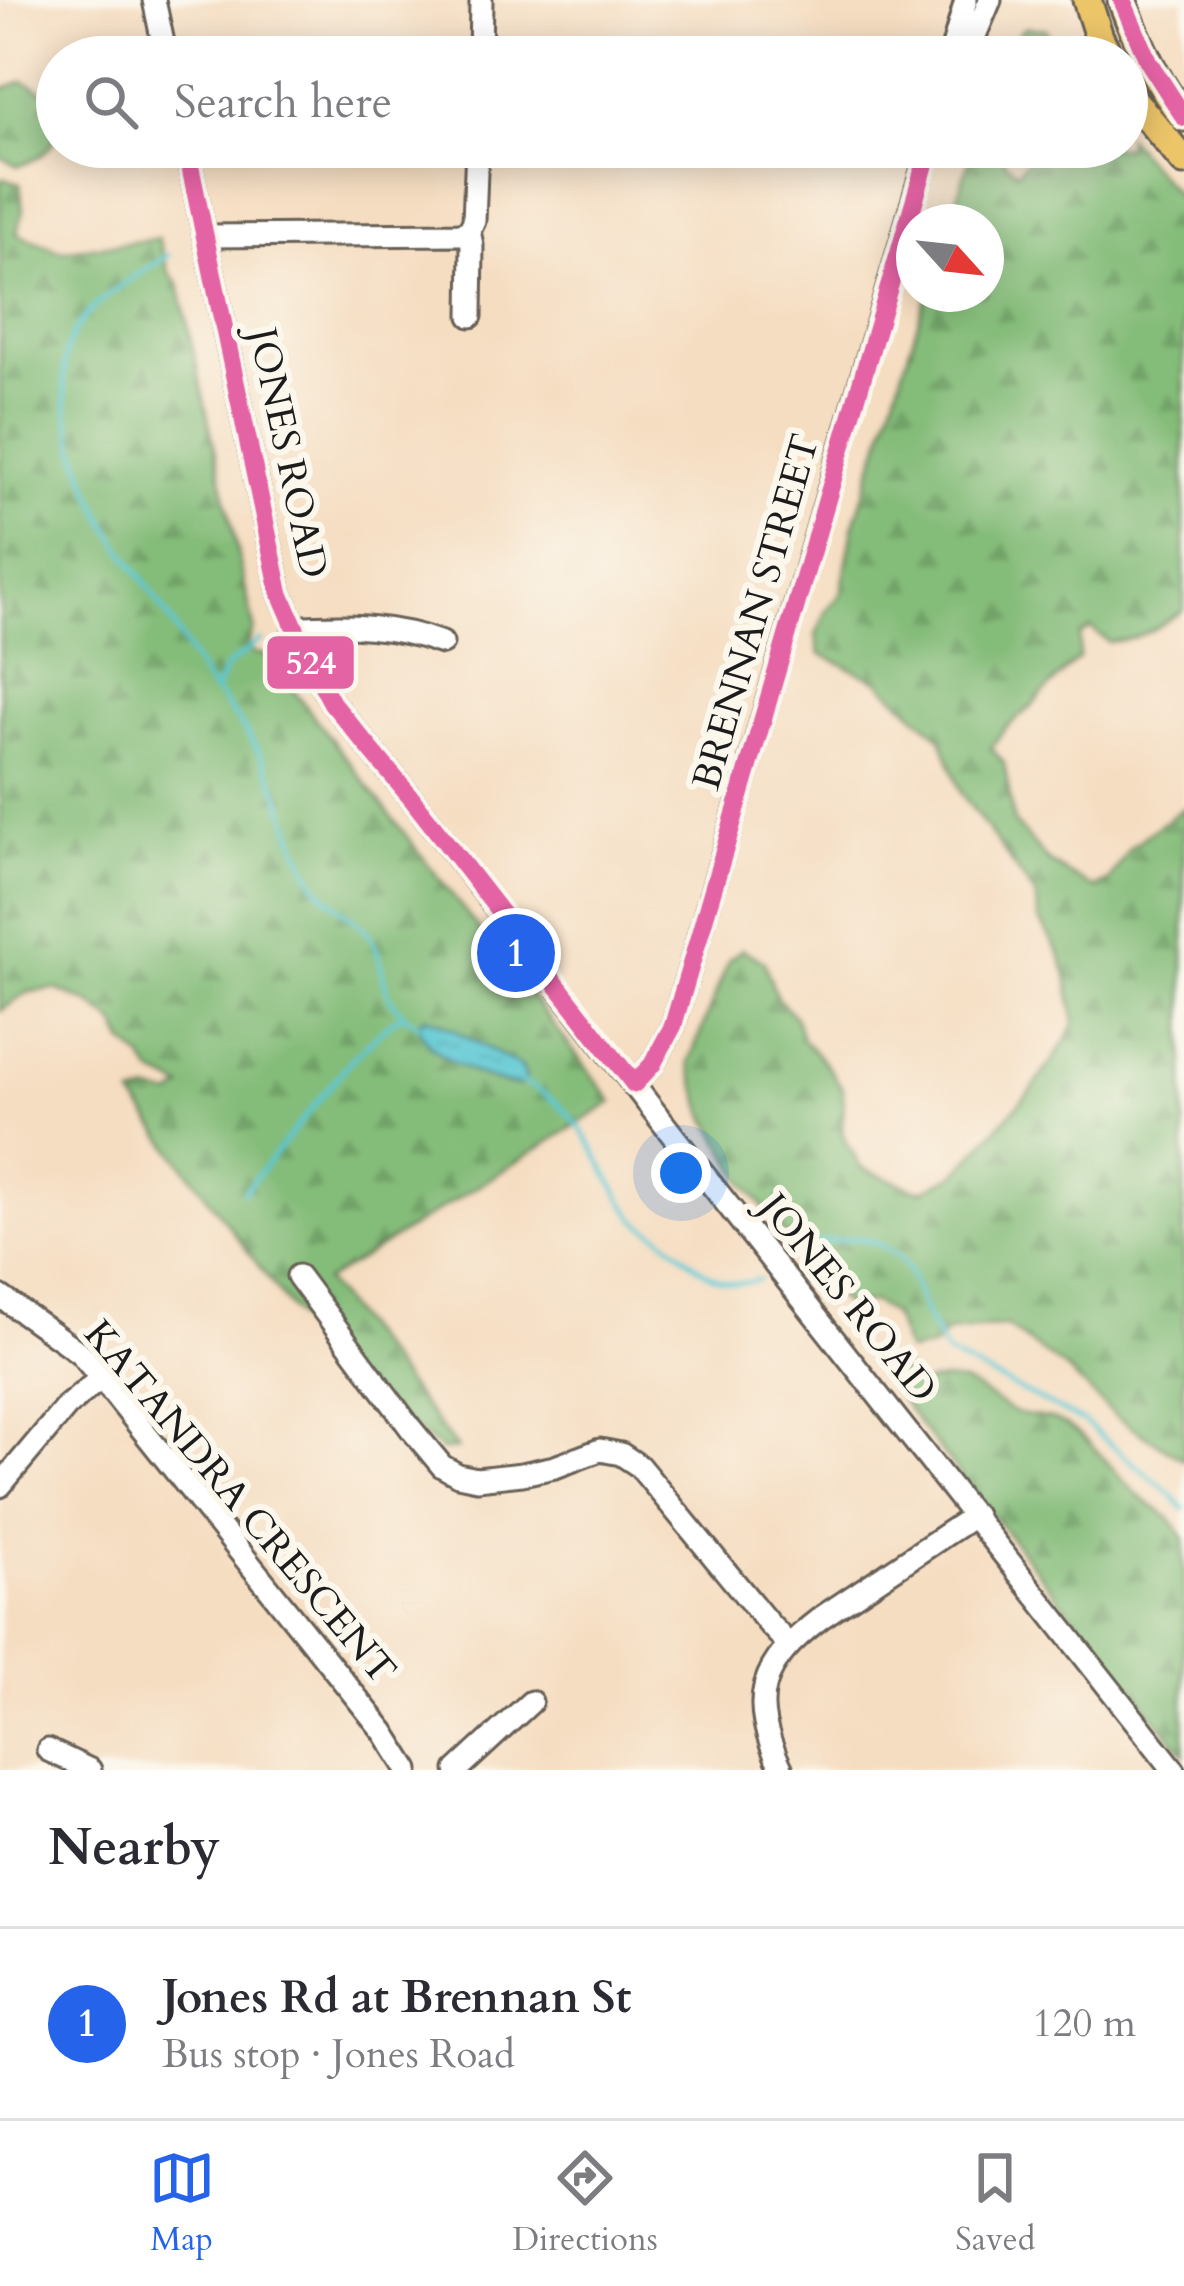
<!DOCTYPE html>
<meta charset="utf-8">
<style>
body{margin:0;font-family:Cardo,serif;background:#f2f2f3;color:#2b2b33}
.compass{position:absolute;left:896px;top:204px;width:108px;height:108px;border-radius:50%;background:#fff;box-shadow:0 6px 30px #0003;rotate:117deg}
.you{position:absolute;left:681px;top:1173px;width:42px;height:42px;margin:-30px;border:9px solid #fff;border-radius:50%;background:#1a73e8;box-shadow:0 0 0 18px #1a73e833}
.badge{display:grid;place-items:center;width:78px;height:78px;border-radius:50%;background:#2563eb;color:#fff;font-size:39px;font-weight:700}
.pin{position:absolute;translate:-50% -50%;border:6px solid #fff;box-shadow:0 3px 12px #0006}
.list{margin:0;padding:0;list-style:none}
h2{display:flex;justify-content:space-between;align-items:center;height:156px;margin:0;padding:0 48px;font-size:51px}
h2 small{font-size:39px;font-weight:400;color:#7c7c81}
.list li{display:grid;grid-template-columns:78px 1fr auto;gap:36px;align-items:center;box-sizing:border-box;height:192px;padding:0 48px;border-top:3px solid #e1e1e2}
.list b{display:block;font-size:45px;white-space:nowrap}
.list p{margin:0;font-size:39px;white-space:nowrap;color:#7c7c81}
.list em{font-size:39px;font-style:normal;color:#7c7c81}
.icon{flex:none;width:66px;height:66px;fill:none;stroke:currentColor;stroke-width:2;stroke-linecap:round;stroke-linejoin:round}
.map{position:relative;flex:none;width:1184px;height:1770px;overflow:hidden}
.search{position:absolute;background:#fff;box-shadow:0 6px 30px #0003;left:36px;right:36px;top:36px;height:132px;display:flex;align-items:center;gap:30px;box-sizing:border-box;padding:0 42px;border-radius:66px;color:#7c7c81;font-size:45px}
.sheet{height:348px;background:#fff}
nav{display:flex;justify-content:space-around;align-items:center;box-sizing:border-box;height:168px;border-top:3px solid #e1e1e2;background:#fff;font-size:33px;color:#7c7c81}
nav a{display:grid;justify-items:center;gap:6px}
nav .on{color:#2563eb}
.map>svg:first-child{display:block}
.forest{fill:url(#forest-firs);stroke:#506c4a;stroke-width:3}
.water{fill:url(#water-ripples);stroke:#3c7278;stroke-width:3}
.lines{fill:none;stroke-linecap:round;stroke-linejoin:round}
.stream{stroke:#5cc8d4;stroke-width:4.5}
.minor-casing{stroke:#686056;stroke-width:27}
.major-casing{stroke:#686056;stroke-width:33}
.minor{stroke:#fff;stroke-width:21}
.major{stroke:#ecc569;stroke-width:27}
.bus-1-casing{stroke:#fbf7ec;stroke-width:27}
.bus-1{stroke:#e463a4;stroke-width:18}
.labels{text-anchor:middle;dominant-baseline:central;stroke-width:12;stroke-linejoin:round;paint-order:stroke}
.street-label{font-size:39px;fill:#1c1c1c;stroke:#fbf7ec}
.line-badge{stroke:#fbf7ec;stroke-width:4.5}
.badge-label{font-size:33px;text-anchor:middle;font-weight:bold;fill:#fff}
</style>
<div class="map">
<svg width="1184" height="1770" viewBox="0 0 1184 1770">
<defs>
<pattern id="forest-firs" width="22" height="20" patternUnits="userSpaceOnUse" patternTransform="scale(3)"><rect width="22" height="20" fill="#84bc79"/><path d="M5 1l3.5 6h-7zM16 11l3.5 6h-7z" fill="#71a168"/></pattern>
<pattern id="water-ripples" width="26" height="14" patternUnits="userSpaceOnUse" patternTransform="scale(3)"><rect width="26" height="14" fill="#5cc8d4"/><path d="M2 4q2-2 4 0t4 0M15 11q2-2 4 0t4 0" fill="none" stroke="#4fabb5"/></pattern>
</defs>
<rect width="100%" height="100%" fill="#fbf7ec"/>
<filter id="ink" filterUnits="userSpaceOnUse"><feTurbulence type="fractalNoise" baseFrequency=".00833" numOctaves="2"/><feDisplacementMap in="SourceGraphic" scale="24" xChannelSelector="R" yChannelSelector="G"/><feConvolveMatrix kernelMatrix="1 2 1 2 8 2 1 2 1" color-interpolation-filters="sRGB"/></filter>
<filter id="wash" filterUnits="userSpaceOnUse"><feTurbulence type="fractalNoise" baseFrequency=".004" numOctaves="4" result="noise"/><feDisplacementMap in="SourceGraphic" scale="48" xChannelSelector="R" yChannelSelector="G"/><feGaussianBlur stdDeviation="2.7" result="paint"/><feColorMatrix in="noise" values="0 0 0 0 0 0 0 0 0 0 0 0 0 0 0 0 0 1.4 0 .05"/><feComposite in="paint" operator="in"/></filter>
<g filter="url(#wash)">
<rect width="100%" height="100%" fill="#f5ddc1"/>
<path class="forest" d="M1024,28L1046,29L1060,57H1006L1010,44Z
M23,81L57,98C57,137 58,153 18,166L0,157V90Z
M1127,137L1184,204V610C1156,628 1142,639 1108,642L1091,628L1080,635L1079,658C1058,675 1043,696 1024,713C1007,728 1004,727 991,748L1004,763L1014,822L1049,862L1093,888L1108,882L1130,847L1184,808V1460L1115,1416L1067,1370L1006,1326L947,1332L934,1347L907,1352L893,1315L872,1302L846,1306L821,1280L742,1180L704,1112L689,1062L729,960L742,949L764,962L777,998L796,1018L802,1039L825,1063L843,1089L842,1133L861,1168L921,1191L955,1175L1034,1087L1067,1039L1075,1022L1067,976L1060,954L1039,919L1036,896L961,793L941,738L878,681L820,654L816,635L828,608L841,595L853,528L927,294H986V222H950L973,147H995L1006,163L1017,172L1037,150L1036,147H1127Z
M4,178L20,184L23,211L17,234L61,251L158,239L169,272L179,285L254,628L248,644L253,653L266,655L613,1102L325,1281L457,1449L441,1450L371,1395L352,1391L133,1097L149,1092L172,1096L183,1088L152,1073L142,1058L124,1042L115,1023L91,1004L56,989L29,992L0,1011V181Z
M885,1367L905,1368L918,1384C966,1372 974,1390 1012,1411C1025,1418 1042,1415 1057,1421C1087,1431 1115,1475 1139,1496C1160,1514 1171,1511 1184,1540V1754L919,1424L889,1382Z"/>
<path class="water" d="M425,1017L438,1021L522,1067L526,1078L518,1086C488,1082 423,1056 418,1024Z"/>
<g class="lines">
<path class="stream" d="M169,255C135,276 72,311 66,354C59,402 75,452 93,496C112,541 145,579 170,620C183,641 193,663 208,683C219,697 232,711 242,726C255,745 269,769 277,790C291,824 295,850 315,883C328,904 354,914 368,933C393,969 369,995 419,1025
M216,690L226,667L261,640
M518,1080C591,1112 591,1158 632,1214C640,1226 651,1229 662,1237C693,1260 715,1295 759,1279
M244,1192L352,1059L391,1022L403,1015
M788,1255L814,1243L828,1241L859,1238L879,1244L900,1258L910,1273L927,1318L947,1354L1084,1422L1171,1494L1184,1509"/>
</g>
</g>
<g filter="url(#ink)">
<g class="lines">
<defs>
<path id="minor" d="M154,0L166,57
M480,57L481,0
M950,57L966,0
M966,57L990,0
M186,147L280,593L312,666L332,703L412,799L667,1128L1174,1770
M205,236L460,234L469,231
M471,316L472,245L469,231L474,221L477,147
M294,628C345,624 394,625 442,643
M634,1084L652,1065L673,1026L929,147
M298,1276L412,1430L442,1466L458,1475L477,1479L522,1474L555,1467L600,1450L621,1454L639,1466L769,1624L789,1645
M0,1296L80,1353L101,1378L384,1732L408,1770
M0,1486L67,1406L101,1378
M48,1750L90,1770
M457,1770L531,1702
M782,1770C747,1698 760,1664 822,1617L975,1515"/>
<path id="major" d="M1087,0L1099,37L1109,57
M1122,0C1137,42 1156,82 1184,117
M1127,93L1184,161"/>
</defs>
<use href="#minor" class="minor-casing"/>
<use href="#major" class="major-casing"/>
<use href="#minor" class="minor"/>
<use href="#major" class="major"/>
<defs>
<path id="bus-1" d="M1122,0L1148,61L1184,117
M186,147L280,593L312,666L332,703L412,799L634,1084
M634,1084L652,1065L673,1026L930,147"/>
</defs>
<use href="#bus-1" class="bus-1-casing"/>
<use href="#bus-1" class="bus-1"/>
</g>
</g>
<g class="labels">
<g class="street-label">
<text transform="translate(288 453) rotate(78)">JONES ROAD</text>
<text transform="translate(756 612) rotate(-74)">BRENNAN STREET</text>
<text transform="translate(848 1298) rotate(51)">JONES ROAD</text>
<text transform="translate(240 1502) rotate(50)">KATANDRA CRESCENT</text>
</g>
</g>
<rect class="line-badge" x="265" y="634" width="91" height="57" rx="12" fill="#e463a4"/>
<g class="badge-label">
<text x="311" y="674">524</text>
</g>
</svg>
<svg class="compass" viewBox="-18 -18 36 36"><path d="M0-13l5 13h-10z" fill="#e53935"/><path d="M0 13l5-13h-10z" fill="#7c7c81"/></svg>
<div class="you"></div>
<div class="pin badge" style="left:516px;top:953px">1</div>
<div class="search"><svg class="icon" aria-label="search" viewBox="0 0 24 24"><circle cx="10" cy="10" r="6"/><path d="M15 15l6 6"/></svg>Search here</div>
</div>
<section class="sheet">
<h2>Nearby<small></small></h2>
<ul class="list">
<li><span class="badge">1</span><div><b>Jones Rd at Brennan St</b><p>Bus stop · Jones Road</p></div><em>120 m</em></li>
</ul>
</section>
<nav>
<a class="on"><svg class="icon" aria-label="map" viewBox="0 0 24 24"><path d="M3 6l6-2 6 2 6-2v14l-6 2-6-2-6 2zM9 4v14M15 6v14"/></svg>Map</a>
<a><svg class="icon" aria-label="directions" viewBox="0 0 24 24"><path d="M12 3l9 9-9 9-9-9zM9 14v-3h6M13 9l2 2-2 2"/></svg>Directions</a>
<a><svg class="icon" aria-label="saved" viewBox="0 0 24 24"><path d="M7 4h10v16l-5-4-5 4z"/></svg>Saved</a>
</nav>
